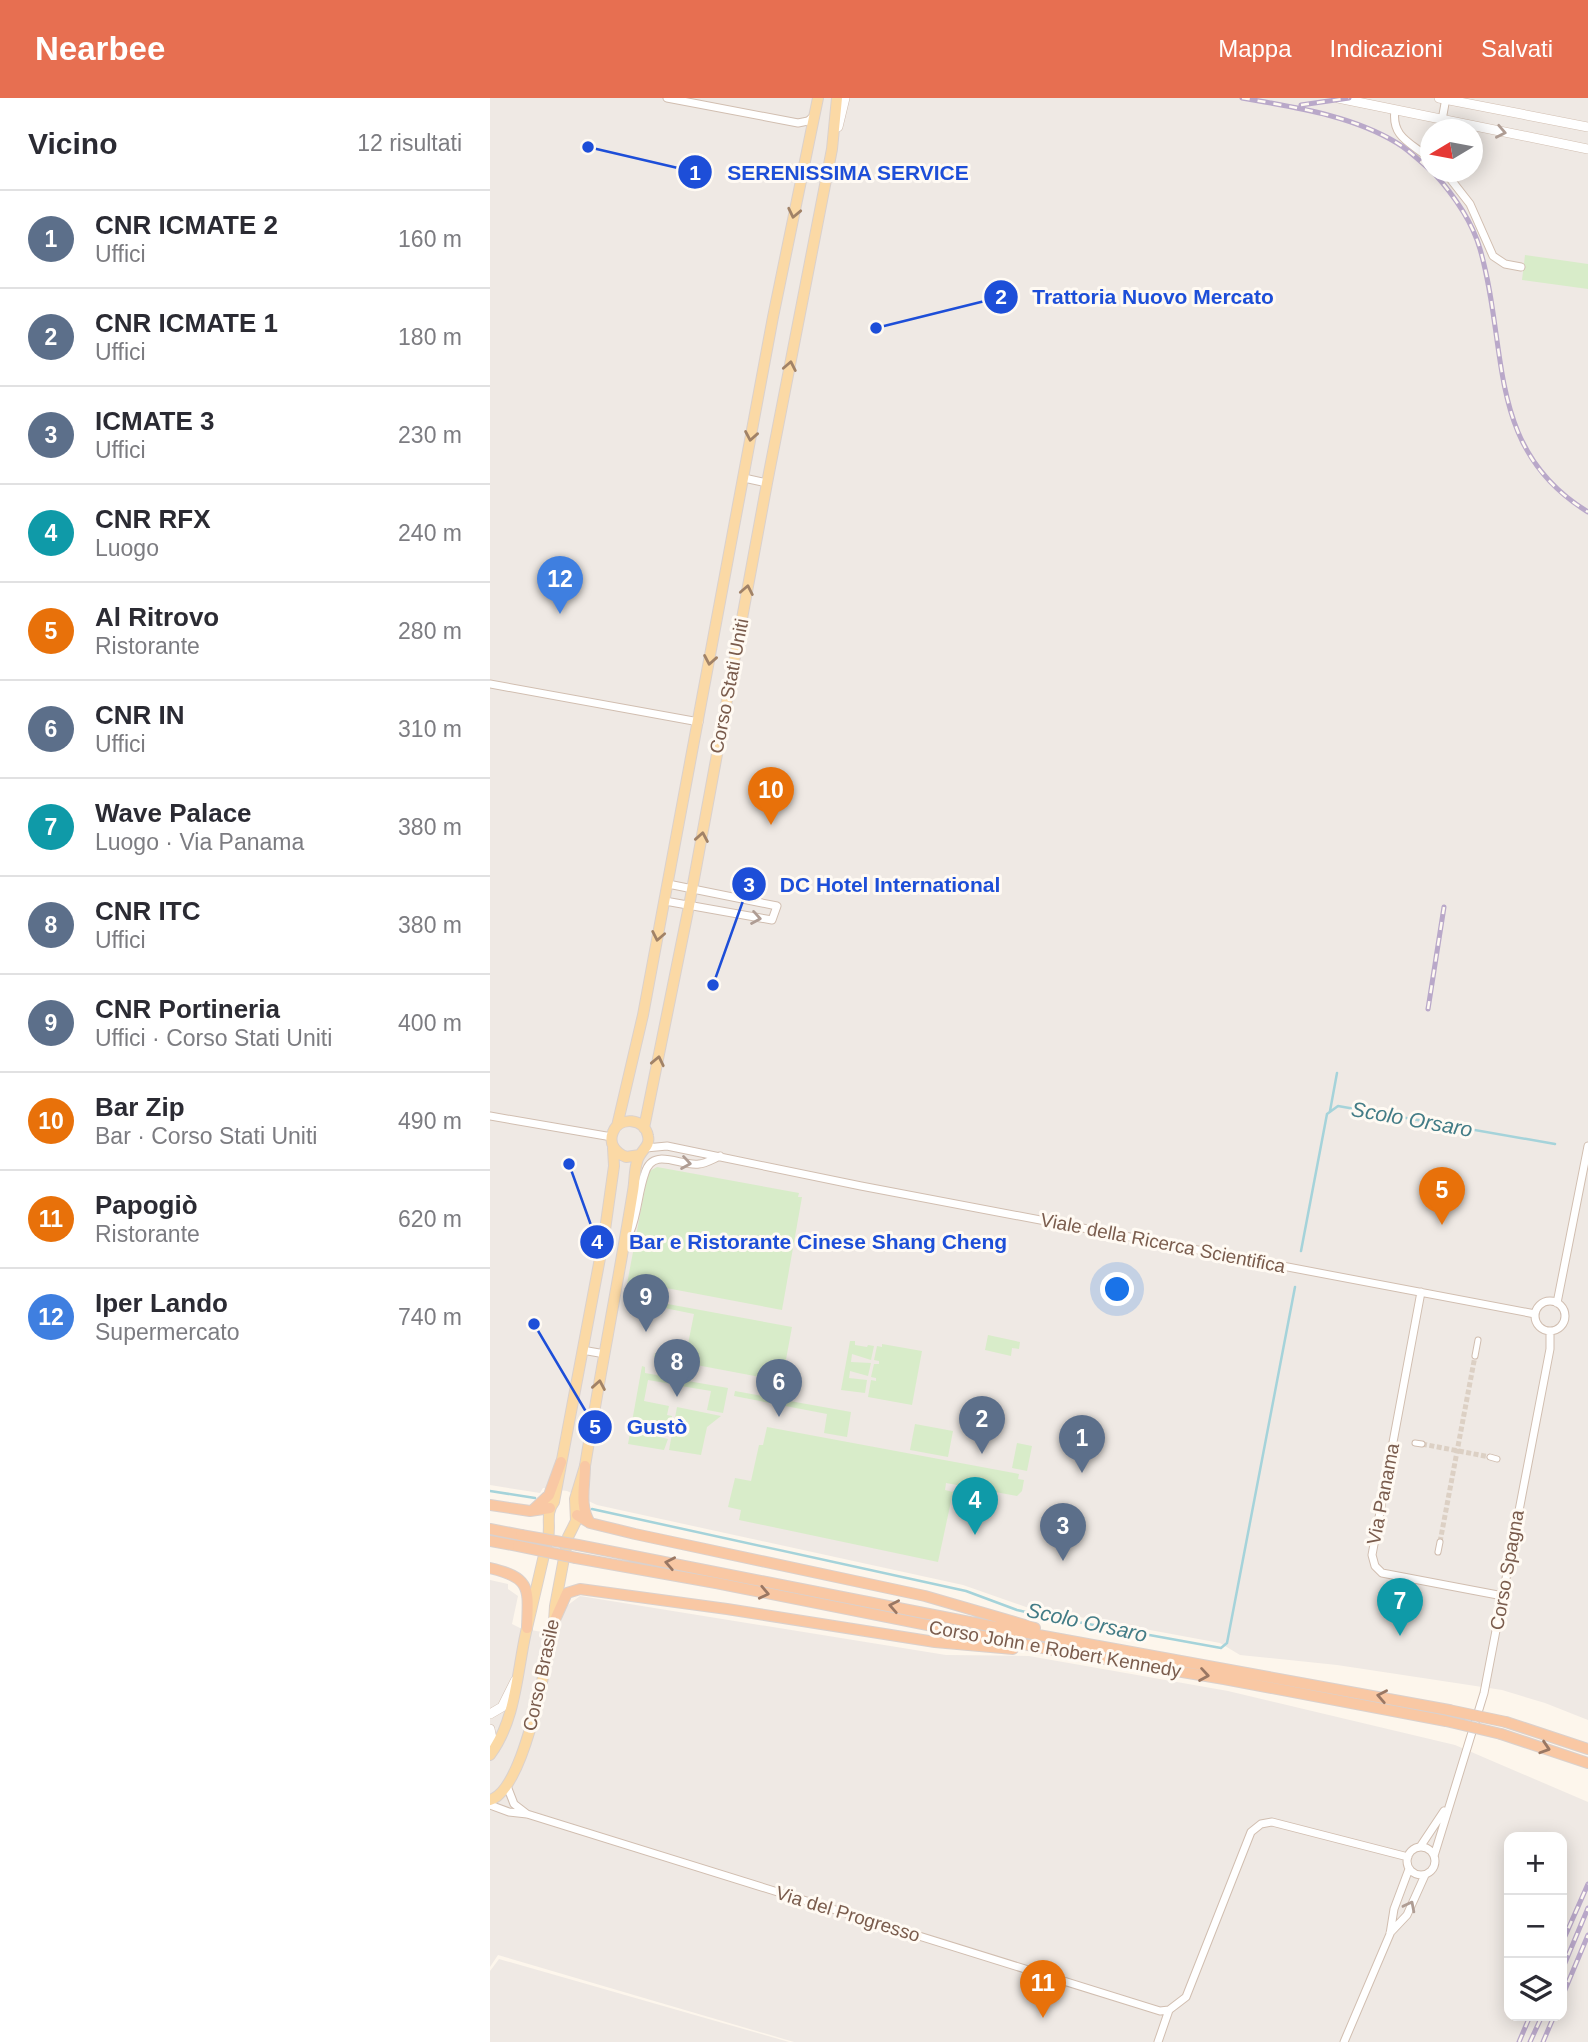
<!DOCTYPE html>
<html lang="it">
<meta charset="utf-8">
<style>
body{margin:0;font-family:Arial,sans-serif;background:#f2f2f3;color:#2b2b33}
.controls{position:absolute;right:21px;bottom:21px;display:grid;overflow:hidden;border-radius:14px;box-shadow:0 4px 18px #0003}
.controls button{width:63px;height:63px;display:grid;place-items:center;padding:0;border:0;border-bottom:2px solid #e1e1e2;background:#fff;color:#2b2b33;font:35px sans-serif}
.compass{position:absolute;left:930px;top:21px;width:63px;height:63px;border-radius:50%;background:#fff;box-shadow:0 4px 18px #0003;rotate:260deg}
.you{position:absolute;left:628px;top:1192px;width:24px;height:24px;margin:-18px;border:5px solid #fff;border-radius:50%;background:#1a73e8;box-shadow:0 0 0 10px #1a73e833}
.badge{display:grid;place-items:center;width:46px;height:46px;border-radius:50%;background:#e76f51;color:#fff;font-size:23px;font-weight:700}
.pin{position:absolute;translate:-50% -58px;filter:drop-shadow(0 2px 4px #0008)}
.pin::after{content:'';position:absolute;top:37px;width:24px;height:21px;background:inherit;clip-path:polygon(0 0,100% 0,50% 100%)}
.list{margin:0;padding:0;list-style:none}
h2{display:flex;justify-content:space-between;align-items:center;height:91px;margin:0;padding:0 28px;font-size:30px}
h2 small{font-size:23px;font-weight:400;color:#7c7c81}
.list li{display:grid;grid-template-columns:46px 1fr auto;gap:21px;align-items:center;box-sizing:border-box;height:98px;padding:0 28px;border-top:2px solid #e1e1e2}
.list b{display:block;font-size:26px;white-space:nowrap}
.list p{margin:0;font-size:23px;white-space:nowrap;color:#7c7c81}
.list em{font-size:23px;font-style:normal;color:#7c7c81}
.icon{flex:none;width:38px;height:38px;fill:none;stroke:currentColor;stroke-width:2;stroke-linecap:round;stroke-linejoin:round}
.map{position:relative;flex:none;width:1098px;height:1944px;overflow:hidden}
header{display:flex;align-items:center;gap:42px;box-sizing:border-box;height:98px;padding:0 35px;background:#e76f51;color:#fff}
header strong{font-size:33px}
nav{display:flex;gap:38px;margin-inline-start:auto;font-size:24px}
main{display:flex}
aside{flex:1;background:#fff}
.map>svg:first-child{display:block}
.industrial{fill:#efe9e4;fill-rule:evenodd}
.green{fill:#d8ecc9}
.lines{fill:none;stroke-linecap:round;stroke-linejoin:round}
.stream{stroke:#a5d3da;stroke-width:2.5}
.pedestrian-tunnel{stroke:#dcd0c4;stroke-width:5;stroke-dasharray:5 2.5;stroke-linecap:butt}
.pedestrian-casing{stroke:#d1beb0;stroke-width:7}
.minor-casing{stroke:#d1beb0;stroke-width:9}
.tertiary-casing{stroke:#d1beb0;stroke-width:10}
.primary-casing{stroke:#dad1cd;stroke-width:12}
.trunk-casing{stroke:#dad1cd;stroke-width:12}
.pedestrian{stroke:#fff;stroke-width:5}
.minor{stroke:#fff;stroke-width:7}
.tertiary{stroke:#fff;stroke-width:9}
.primary{stroke:#fbd9a5;stroke-width:10}
.trunk{stroke:#f9c8a4;stroke-width:10}
.rail-casing{stroke:#b9a8c9;stroke-width:5}
.rail{stroke:#fffaf3;stroke-width:2.5;stroke-dasharray:8;stroke-linecap:butt}
.trunk-bridge-casing{stroke:#dad1cd;stroke-width:12;stroke-linecap:butt}
.trunk-bridge{stroke:#f9c8a4;stroke-width:10}
.oneway{stroke:#af9d94}
.oneway2{stroke:#a18267}
.oneway3{stroke:#9a7763}
.labels{text-anchor:middle;dominant-baseline:central;stroke-width:6;stroke-linejoin:round;paint-order:stroke}
.street-label{font-size:19px;fill:#7a5c4d;stroke:#fffaf3}
.water-label{font-size:21px;font-style:italic;fill:#437c86;stroke:#fffaf3}
.leader{fill:none;stroke:#1d4ed8;stroke-width:2.5}
.callout-dot{fill:#1d4ed8;stroke:#fffaf3;stroke-width:2.5}
.mark-label{font-size:21px;text-anchor:middle;font-weight:bold;fill:#fff}
.callout-label{font-size:21px;text-anchor:middle;font-weight:bold;fill:#1d4ed8;stroke:#fffaf3;stroke-width:6;stroke-linejoin:round;paint-order:stroke}
</style>
<header>
<strong>Nearbee</strong>
<nav><a>Mappa</a><a>Indicazioni</a><a>Salvati</a></nav>
</header>
<main>
<aside>
<h2>Vicino<small>12 risultati</small></h2>
<ul class="list">
<li><span class="badge" style="background:#5c6f8a">1</span><div><b>CNR ICMATE 2</b><p>Uffici</p></div><em>160 m</em></li>
<li><span class="badge" style="background:#5c6f8a">2</span><div><b>CNR ICMATE 1</b><p>Uffici</p></div><em>180 m</em></li>
<li><span class="badge" style="background:#5c6f8a">3</span><div><b>ICMATE 3</b><p>Uffici</p></div><em>230 m</em></li>
<li><span class="badge" style="background:#0f9aa8">4</span><div><b>CNR RFX</b><p>Luogo</p></div><em>240 m</em></li>
<li><span class="badge" style="background:#e8710a">5</span><div><b>Al Ritrovo</b><p>Ristorante</p></div><em>280 m</em></li>
<li><span class="badge" style="background:#5c6f8a">6</span><div><b>CNR IN</b><p>Uffici</p></div><em>310 m</em></li>
<li><span class="badge" style="background:#0f9aa8">7</span><div><b>Wave Palace</b><p>Luogo · Via Panama</p></div><em>380 m</em></li>
<li><span class="badge" style="background:#5c6f8a">8</span><div><b>CNR ITC</b><p>Uffici</p></div><em>380 m</em></li>
<li><span class="badge" style="background:#5c6f8a">9</span><div><b>CNR Portineria</b><p>Uffici · Corso Stati Uniti</p></div><em>400 m</em></li>
<li><span class="badge" style="background:#e8710a">10</span><div><b>Bar Zip</b><p>Bar · Corso Stati Uniti</p></div><em>490 m</em></li>
<li><span class="badge" style="background:#e8710a">11</span><div><b>Papogiò</b><p>Ristorante</p></div><em>620 m</em></li>
<li><span class="badge" style="background:#3f7fe0">12</span><div><b>Iper Lando</b><p>Supermercato</p></div><em>740 m</em></li>
</ul>
</aside>
<div class="map">
<svg width="1098" height="1944" viewBox="0 0 1098 1944">
<rect width="100%" height="100%" fill="#fdf6ec"/>
<path class="industrial" d="M0,0H1098V1622L1055,1605L1012,1592L847,1567L750,1557L730,1545L536,1509L473,1487L107,1407L77,1393L53,1390L50,1395L0,1387ZM940,32H982V74H940Z
M0,1482L18,1486V1491L28,1498L22,1526L30,1530L68,1537L74,1510L90,1498L456,1557L539,1558L738,1593L965,1647L1098,1704V1944H304L8,1857L0,1869ZM1019,1739H1072V1918H1019Z
M9,1861L299,1944H0V1873Z"/>
<path class="green" d="M1035,157L1098,166V191L1032,182Z
M167,1069L309,1095L308,1099H312L292,1212L171,1189L163,1193L137,1186L158,1074Z
M156,1202L302,1229L292,1283L164,1259L165,1255L195,1261L204,1216L155,1206Z
M498,1237L530,1244L529,1251L522,1250L521,1258L495,1252Z
M360,1243H365V1247L377,1249L378,1247L384,1248L381,1262L362,1256L361,1264L381,1265L378,1278L360,1273L359,1280L377,1282L375,1295L351,1292Z
M392,1246L432,1253L422,1307L378,1299L381,1282L386,1283V1280L381,1279L384,1266H389V1263L384,1262L387,1248L392,1249Z
M152,1268L155,1269V1275L189,1281L188,1287L158,1282L154,1303L179,1308L177,1317L182,1318L181,1324L168,1322L166,1338L178,1341L174,1352L138,1346Z
M192,1282L238,1290L233,1315L217,1312L221,1293L191,1288Z
M245,1293L361,1314L357,1339L334,1335L337,1316L244,1298Z
M187,1309L231,1318L217,1329L211,1357L179,1352Z
M425,1326L463,1333L458,1359L420,1352Z
M277,1329L529,1376L528,1381L534,1382L532,1393L527,1398L456,1385L455,1392L463,1394L448,1464L249,1422L251,1412L238,1409L245,1380L261,1383L269,1347H273Z
M527,1345L542,1348L537,1373L522,1370Z"/>
<g class="lines">
<path class="stream" d="M840,1013L847,975
M811,1153L837,1016L848,1008L1065,1046
M0,1393L45,1400
M102,1411L476,1493L527,1512L549,1517L731,1550L737,1545L805,1189"/>
<path class="pedestrian-tunnel" d="M932,1346L1000,1359
M950,1444L985,1258"/>
<defs>
<path id="pedestrian" d="M985,1258L988,1242
M925,1345L932,1346
M1000,1359L1007,1361
M948,1454L950,1444"/>
<path id="minor" d="M177,0L308,25L318,23L324,18
M905,12C901,40 922,45 940,61
M952,22L956,0
M955,74L980,106L1003,158L1015,166L1031,169
M254,380L277,385
M0,586L209,624
M175,803L282,822L287,808L178,786
M0,1018L122,1039
M156,1050L177,1048L371,1088L1045,1216
M140,1134C148,1115 148,1094 155,1075C163,1048 191,1069 209,1066C215,1066 223,1061 230,1058
M931,1194L882,1457L885,1468L892,1475L1013,1498
M1045 1218a15 15 0 1 1 30 0a15 15 0 1 1-30 0Z
M1067,1205L1098,1048
M92,1252L115,1256
M17,1688L24,1706L37,1716
M0,1707L19,1714L37,1716L670,1913L679,1912L696,1899L761,1734L771,1726L782,1724L918,1759
M930,1749L954,1713
M917 1763a14 14 0 1 1 28 0a14 14 0 1 1-28 0Z
M944,1758L994,1595L1060,1251V1234
M900,1835L917,1817L935,1777
M668,1944L679,1912
M854,1944L900,1836L904,1811L919,1771"/>
<path id="tertiary" d="M848,0L1098,51
M949,0L1098,29
M348,29L355,0
M0,1616L12,1609L25,1583
M0,1631L2,1641L0,1650"/>
<path id="primary" d="M127,1028L153,917L283,219L328,0
M154,1030L199,808L277,385L342,51L347,0
M0,1657C26,1622 27,1574 36,1534C43,1503 51,1471 58,1440C61,1427 55,1415 64,1404L114,1139L124,1068L123,1050
M0,1702C35,1692 57,1560 64,1524L65,1508L78,1439L86,1423L85,1401L95,1368C110,1276 128,1185 143,1093C145,1083 144,1065 150,1057C154,1050 160,1047 158,1038C155,1020 129,1018 123,1034C118,1046 126,1055 136,1059L150,1057"/>
<path id="trunk" d="M95,1368C95,1388 89,1407 100,1425
M0,1407L40,1413L60,1410
M43,1412L59,1397L71,1364
M87,1417L100,1425L145,1436L435,1498L545,1530
M0,1431L31,1437
M0,1443L28,1448
M88,1447L505,1529L959,1612
M86,1460L226,1485L573,1554L734,1581L956,1623
M0,1470C43,1480 38,1492 37,1530
M64,1524L77,1495L90,1491L237,1511L445,1544L523,1551
M1016,1624L1098,1651
M1011,1636L1098,1665"/>
</defs>
<use href="#pedestrian" class="pedestrian-casing"/>
<use href="#minor" class="minor-casing"/>
<use href="#tertiary" class="tertiary-casing"/>
<use href="#primary" class="primary-casing"/>
<use href="#trunk" class="trunk-casing"/>
<use href="#pedestrian" class="pedestrian"/>
<use href="#minor" class="minor"/>
<use href="#tertiary" class="tertiary"/>
<use href="#primary" class="primary"/>
<use href="#trunk" class="trunk"/>
<defs>
<path id="rail" d="M752,0C803,9 861,17 907,45C919,52 930,63 940,72
M811,7L859,0
M943,74C962,95 982,123 990,151C1019,251 995,351 1098,414
M938,911L954,809
M1072,1845L1098,1786
M1072,1872L1098,1810
M1072,1899L1098,1837
M1029,1944L1040,1918
M1040,1944L1052,1918
M1053,1944L1064,1918"/>
</defs>
<use href="#rail" class="rail-casing"/>
<use href="#rail" class="rail"/>
<defs>
<path id="trunk-bridge" d="M31,1437L88,1447
M28,1448L86,1460
M959,1612L1016,1624
M956,1623L1011,1636"/>
</defs>
<use href="#trunk-bridge" class="trunk-bridge-casing"/>
<use href="#trunk-bridge" class="trunk-bridge"/>
</g>
<defs><path id="oneway-chevron" d="M-2-3.5L2.5 0L-2 3.5" fill="none" stroke-width="1.6" stroke-linecap="round" stroke-linejoin="round" transform="scale(1.75)"/></defs>
<g class="oneway">
<use href="#oneway-chevron" transform="translate(1011 34) rotate(11)"/>
<use href="#oneway-chevron" transform="translate(266 820) rotate(10)"/>
<use href="#oneway-chevron" transform="translate(196 1065) rotate(9)"/>
<use href="#oneway-chevron" transform="translate(920 1808) rotate(-63)"/>
</g>
<g class="oneway2">
<use href="#oneway-chevron" transform="translate(304 115) rotate(102)"/>
<use href="#oneway-chevron" transform="translate(300 268) rotate(-79)"/>
<use href="#oneway-chevron" transform="translate(261 338) rotate(100)"/>
<use href="#oneway-chevron" transform="translate(257 492) rotate(-79)"/>
<use href="#oneway-chevron" transform="translate(220 562) rotate(100)"/>
<use href="#oneway-chevron" transform="translate(212 739) rotate(-80)"/>
<use href="#oneway-chevron" transform="translate(168 838) rotate(101)"/>
<use href="#oneway-chevron" transform="translate(168 963) rotate(-78)"/>
<use href="#oneway-chevron" transform="translate(109 1287) rotate(-80)"/>
</g>
<g class="oneway3">
<use href="#oneway-chevron" transform="translate(180 1465) rotate(-169)"/>
<use href="#oneway-chevron" transform="translate(274 1495) rotate(12)"/>
<use href="#oneway-chevron" transform="translate(404 1508) rotate(-169)"/>
<use href="#oneway-chevron" transform="translate(714 1577) rotate(9)"/>
<use href="#oneway-chevron" transform="translate(892 1598) rotate(-169)"/>
<use href="#oneway-chevron" transform="translate(1055 1650) rotate(18)"/>
</g>
<g class="labels">
<g class="street-label">
<text transform="translate(239 588) rotate(-79)">Corso Stati Uniti</text>
<text transform="translate(673 1145) rotate(11)">Viale della Ricerca Scientifica</text>
<text transform="translate(893 1396) rotate(-79)">Via Panama</text>
<text transform="translate(1017 1472) rotate(-80)">Corso Spagna</text>
<text transform="translate(565 1551) rotate(10)">Corso John e Robert Kennedy</text>
<text transform="translate(51 1577) rotate(-78)">Corso Brasile</text>
<text transform="translate(358 1816) rotate(17)">Via del Progresso</text>
</g>
<g class="water-label">
<text transform="translate(922 1021) rotate(10)">Scolo Orsaro</text>
<text transform="translate(597 1524) rotate(12)">Scolo Orsaro</text>
</g>
</g>
<path class="leader" d="M98 49L205 74M386 230L511 199M223 887L259 786M79 1066L107 1144M44 1226L105 1329"/>
<g class="callout-dot">
<circle cx="98" cy="49" r="7"/>
<circle cx="386" cy="230" r="7"/>
<circle cx="223" cy="887" r="7"/>
<circle cx="79" cy="1066" r="7"/>
<circle cx="44" cy="1226" r="7"/>
<circle cx="205" cy="74" r="18"/>
<circle cx="511" cy="199" r="18"/>
<circle cx="259" cy="786" r="18"/>
<circle cx="107" cy="1144" r="18"/>
<circle cx="105" cy="1329" r="18"/>
</g>
<g class="mark-label">
<text x="205" y="82">1</text>
<text x="511" y="206">2</text>
<text x="259" y="794">3</text>
<text x="107" y="1151">4</text>
<text x="105" y="1336">5</text>
</g>
<g class="callout-label">
<text x="358" y="82">SERENISSIMA SERVICE</text>
<text x="663" y="206">Trattoria Nuovo Mercato</text>
<text x="400" y="794">DC Hotel International</text>
<text x="328" y="1151">Bar e Ristorante Cinese Shang Cheng</text>
<text x="167" y="1336">Gustò</text>
</g>
</svg>
<div class="controls">
<button>+</button>
<button>−</button>
<button><svg class="icon" aria-label="layers" viewBox="0 0 24 24"><path d="M12 4l9 5-9 5-9-5zM3 14l9 5 9-5"/></svg></button>
</div>
<svg class="compass" viewBox="-18 -18 36 36"><path d="M0-13l5 13h-10z" fill="#e53935"/><path d="M0 13l5-13h-10z" fill="#7c7c81"/></svg>
<div class="you"></div>
<div class="pin badge" style="left:592px;top:1375px;background:#5c6f8a">1</div>
<div class="pin badge" style="left:492px;top:1356px;background:#5c6f8a">2</div>
<div class="pin badge" style="left:573px;top:1463px;background:#5c6f8a">3</div>
<div class="pin badge" style="left:485px;top:1437px;background:#0f9aa8">4</div>
<div class="pin badge" style="left:952px;top:1127px;background:#e8710a">5</div>
<div class="pin badge" style="left:289px;top:1319px;background:#5c6f8a">6</div>
<div class="pin badge" style="left:910px;top:1538px;background:#0f9aa8">7</div>
<div class="pin badge" style="left:187px;top:1299px;background:#5c6f8a">8</div>
<div class="pin badge" style="left:156px;top:1234px;background:#5c6f8a">9</div>
<div class="pin badge" style="left:281px;top:727px;background:#e8710a">10</div>
<div class="pin badge" style="left:553px;top:1920px;background:#e8710a">11</div>
<div class="pin badge" style="left:70px;top:516px;background:#3f7fe0">12</div>
</div>
</main>
